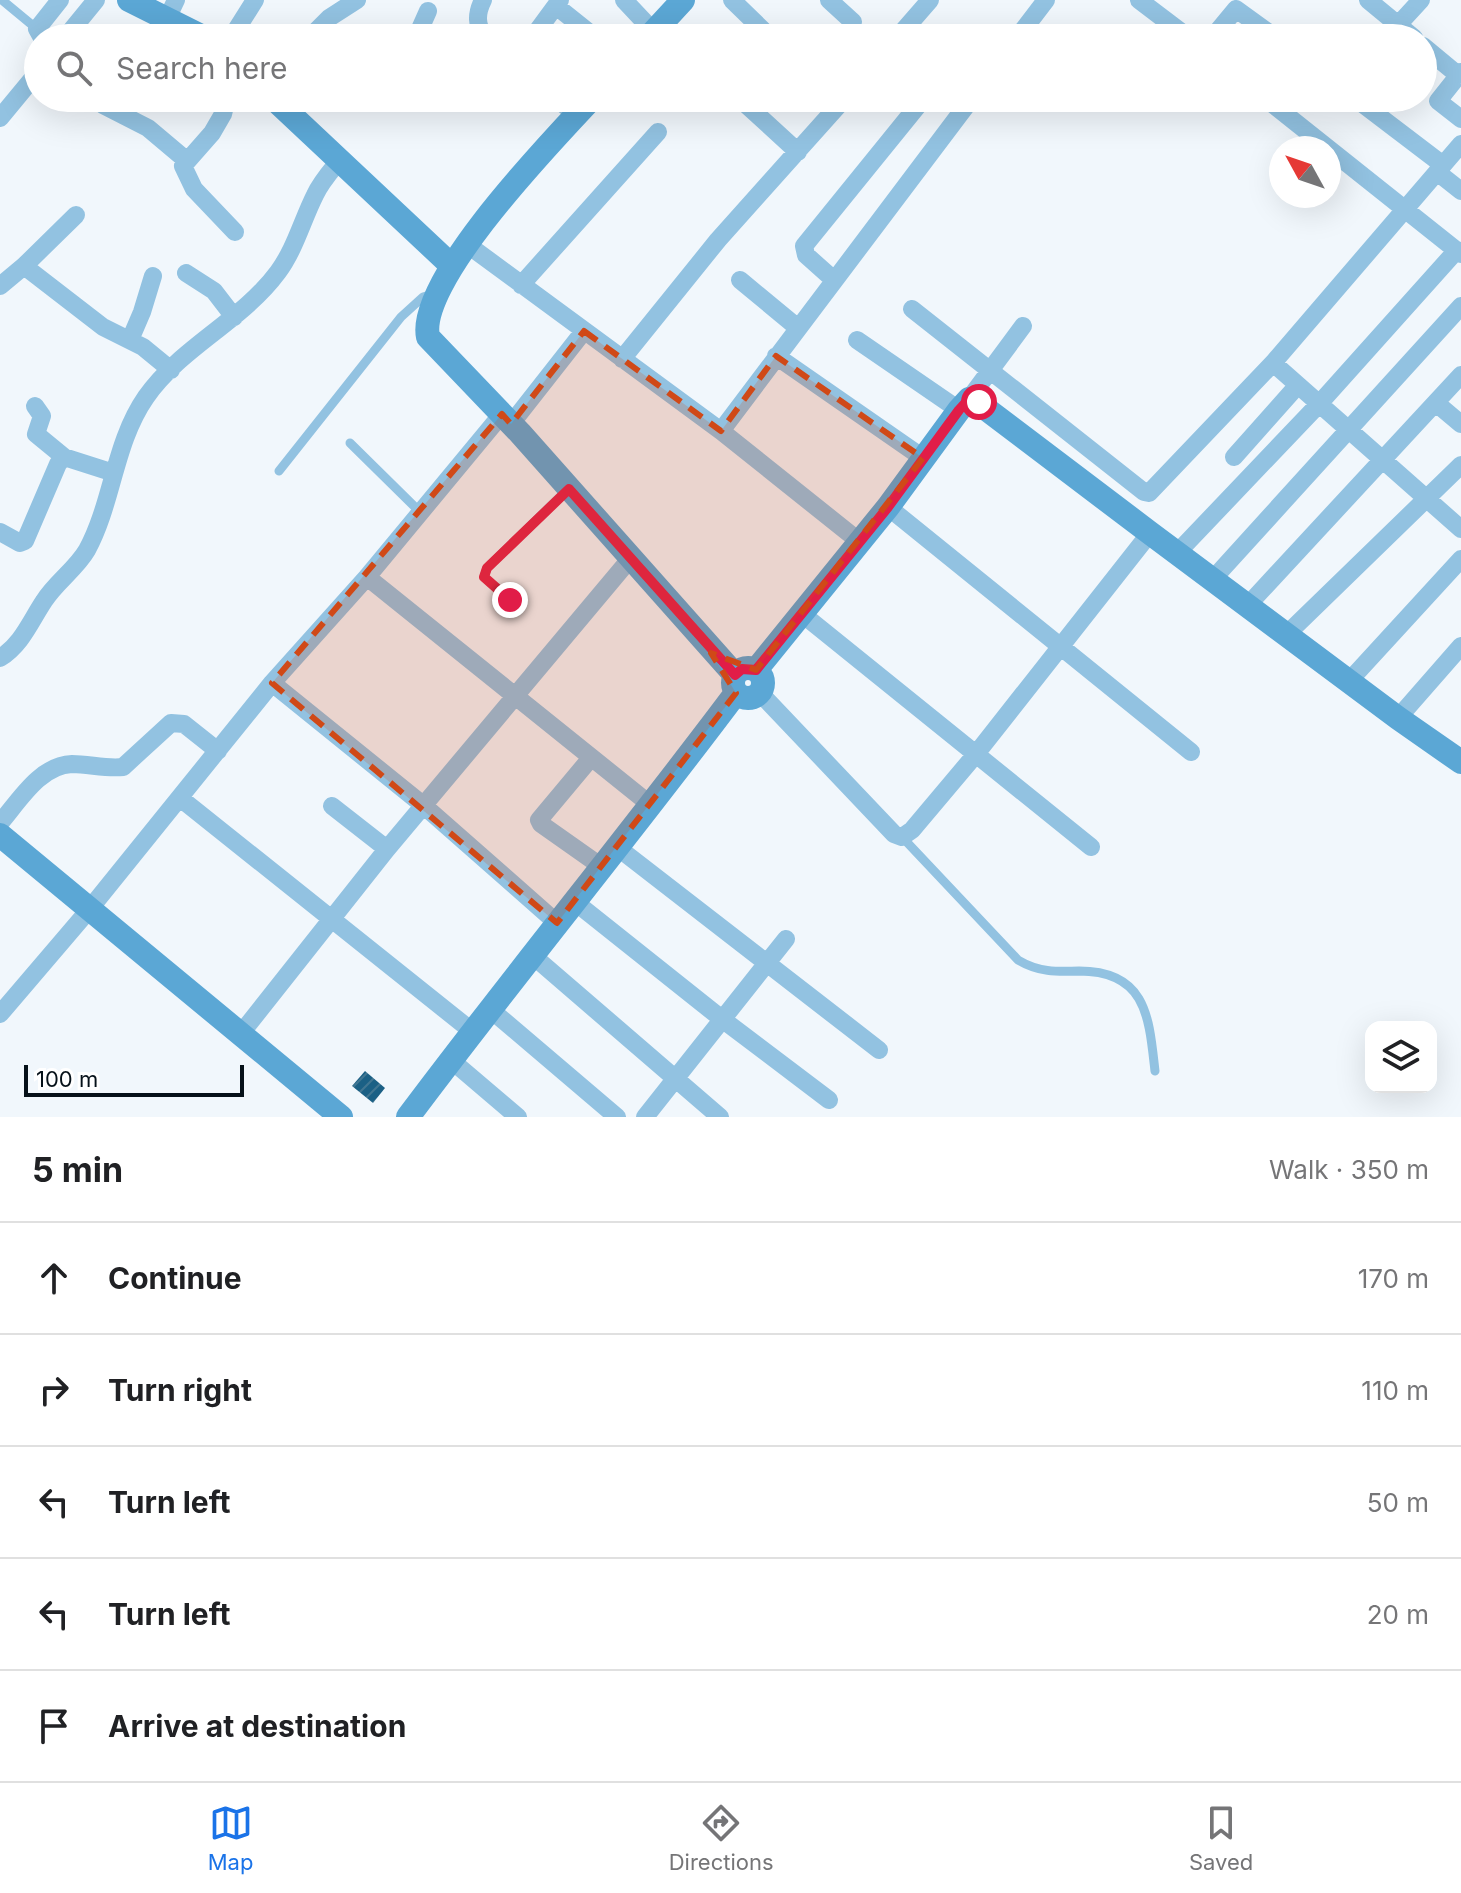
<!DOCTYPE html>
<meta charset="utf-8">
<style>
body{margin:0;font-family:Inter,sans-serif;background:#f2f2f2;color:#202124}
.controls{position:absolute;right:24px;bottom:24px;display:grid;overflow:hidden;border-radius:16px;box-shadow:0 8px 32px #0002}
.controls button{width:72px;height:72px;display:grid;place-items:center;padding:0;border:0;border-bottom:2px solid #e0e0e0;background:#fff;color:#202124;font:40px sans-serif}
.compass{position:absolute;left:1269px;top:136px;width:72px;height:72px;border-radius:50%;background:#fff;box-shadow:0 8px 32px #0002;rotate:310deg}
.scale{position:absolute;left:24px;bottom:20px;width:220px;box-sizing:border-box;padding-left:8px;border:4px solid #061119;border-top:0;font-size:22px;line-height:28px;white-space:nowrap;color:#061119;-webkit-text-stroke:6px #fff;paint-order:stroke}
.stop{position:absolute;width:24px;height:24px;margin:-18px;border:6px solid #e11d48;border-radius:50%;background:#fff}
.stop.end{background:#e11d48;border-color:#fff;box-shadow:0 2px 8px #0008}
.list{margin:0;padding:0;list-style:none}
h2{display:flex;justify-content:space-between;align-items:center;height:104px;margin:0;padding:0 32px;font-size:34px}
h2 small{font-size:26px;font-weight:400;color:#757577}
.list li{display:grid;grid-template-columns:52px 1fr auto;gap:24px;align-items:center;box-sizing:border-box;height:112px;padding:0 32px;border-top:2px solid #e0e0e0}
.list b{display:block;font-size:30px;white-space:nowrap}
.list em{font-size:26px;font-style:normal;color:#757577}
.icon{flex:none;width:44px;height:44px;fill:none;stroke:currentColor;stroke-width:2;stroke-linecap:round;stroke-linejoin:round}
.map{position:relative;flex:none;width:1461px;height:1117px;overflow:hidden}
.search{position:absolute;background:#fff;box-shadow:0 8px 32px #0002;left:24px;right:24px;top:24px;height:88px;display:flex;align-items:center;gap:20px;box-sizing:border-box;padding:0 28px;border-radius:44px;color:#757577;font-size:30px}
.sheet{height:664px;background:#fff}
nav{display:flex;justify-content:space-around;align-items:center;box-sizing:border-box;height:112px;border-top:2px solid #e0e0e0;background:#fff;font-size:22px;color:#757577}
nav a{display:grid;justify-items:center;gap:4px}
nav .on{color:#1a73e8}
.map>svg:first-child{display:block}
.building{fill:url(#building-hatch)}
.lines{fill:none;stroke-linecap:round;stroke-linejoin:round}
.lane{stroke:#92c2e1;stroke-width:9}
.street{stroke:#92c2e1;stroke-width:18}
.secondary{stroke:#5ba7d5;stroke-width:24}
.route{stroke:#e11d48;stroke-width:10}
.marked{fill:#d04917;fill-opacity:0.2;stroke:#d04917;stroke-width:6;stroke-dasharray:16 10;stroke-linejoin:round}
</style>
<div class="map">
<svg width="1461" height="1117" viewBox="0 0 1461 1117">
<defs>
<pattern id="building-hatch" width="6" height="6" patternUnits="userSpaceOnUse" patternTransform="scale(2)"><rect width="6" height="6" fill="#1b6085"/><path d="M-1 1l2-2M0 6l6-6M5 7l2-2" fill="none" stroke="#417692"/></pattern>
</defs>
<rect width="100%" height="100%" fill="#f1f7fc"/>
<path class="building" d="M365,1071L385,1088L373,1103L352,1086Z"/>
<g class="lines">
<path class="lane" d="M2,0L37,29
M350,443L420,512
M279,471L401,317L423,297L433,294
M510,600L484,577L487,568L567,490
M902,837L1018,960C1038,972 1056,972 1079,971C1147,971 1149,1018 1155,1071"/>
<path class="street" d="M483,0C476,14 476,25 485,38
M624,0L654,32
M732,0L771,38
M829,0L853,22
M1139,0L1189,38
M1368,0L1414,38
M556,6L596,38
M167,19L176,0
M1398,25L1421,0
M42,38L37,29L60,0
M65,38L96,0
M231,38L255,0
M309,38L329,18L357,0
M416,38L428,11
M532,38L560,0
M897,38L930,0
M1017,38L1046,0
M1212,38L1236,9L1276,38
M1423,46L1458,75
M1461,72L1438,101L1461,119
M227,98L223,114L212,133L183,166L194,189L235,232
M556,98L576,115
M739,98L798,152
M1265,98L1461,254
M1355,98L1443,165
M103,105L148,128L186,160
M0,118L38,72
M1437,172L1461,191
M468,245L721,431L860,542
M24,266L103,327L143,347L171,370
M186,273L214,291L234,317
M740,280L798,328
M834,280L806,255L804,246L924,98
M521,285L658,132
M0,286L24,266L76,215
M912,309L1144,492L1149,493L1273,363L1461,144
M130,340L142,312L153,276
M857,340L959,410
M776,356L923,458
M622,359L718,240L845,98
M1273,363L1461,529
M969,399L1023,326
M1436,403L1461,424
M35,406L42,416L36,434L64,457
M511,424L584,331
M721,431L972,98
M1234,457L1298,385
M888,507L1191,752
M0,532L20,543L25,541L58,464L64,457L114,473
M1177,553L1319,404L1457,250
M367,577L652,806
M1213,579L1461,306
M1248,605L1461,375
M801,613L1091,847
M1287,634L1461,465
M0,658C22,644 30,622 44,601C56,582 76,569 87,550C113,502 114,443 146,397C181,347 242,321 278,272C295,249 302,221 315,195C321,182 330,172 339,161
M1350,680L1461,559
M272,683L423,805L557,923
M760,693L894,834L902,837L912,830L976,754L1150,533
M1398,718L1461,646
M590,759L539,820L541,824L602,867
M180,798L473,1032
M332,806L387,849
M0,823C19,801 40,765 72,764C89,764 106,769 123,767L171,723L184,724L218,751
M617,847L879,1050
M575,902L722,1019L829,1100
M532,955L720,1117
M490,1009L617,1117
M0,1014L88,911L272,683L367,577L502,414
M239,1036L387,849L630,559
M451,1060L518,1117
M645,1117L786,939"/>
<path class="secondary" d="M129,0L205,38
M648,38L683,0
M273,98L452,266
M592,98C553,140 416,281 428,337L520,433L735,675
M733 683a15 15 0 1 1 30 0a15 15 0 1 1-30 0Z
M756,670L888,507L959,410L969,399H973L1150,533L1398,718L1461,762
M0,835L341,1117
M408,1117C515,974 629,836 736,693"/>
</g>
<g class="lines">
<path class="route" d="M510,600L484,577L487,568L569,489L735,675L742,669L756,670L888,507L959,410L969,399L979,402"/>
</g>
<path class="marked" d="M584,331L721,431L776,356L923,458L756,670L711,653L736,693L557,923L272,683L502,414L511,424Z"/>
</svg>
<div class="controls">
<button><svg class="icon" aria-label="layers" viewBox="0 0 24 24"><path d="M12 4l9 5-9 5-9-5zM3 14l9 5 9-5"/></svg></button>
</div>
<svg class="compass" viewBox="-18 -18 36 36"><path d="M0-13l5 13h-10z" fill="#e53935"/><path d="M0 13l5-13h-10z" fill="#757577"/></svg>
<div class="scale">100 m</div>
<div class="stop" style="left:979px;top:402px"></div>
<div class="stop end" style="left:510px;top:600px"></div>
<div class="search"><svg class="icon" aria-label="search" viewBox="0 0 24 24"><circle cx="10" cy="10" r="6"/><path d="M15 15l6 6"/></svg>Search here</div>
</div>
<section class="sheet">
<h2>5 min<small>Walk · 350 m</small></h2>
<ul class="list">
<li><svg class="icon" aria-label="ahead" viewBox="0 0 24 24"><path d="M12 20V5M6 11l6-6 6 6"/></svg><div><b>Continue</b></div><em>170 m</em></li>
<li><svg class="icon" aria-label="right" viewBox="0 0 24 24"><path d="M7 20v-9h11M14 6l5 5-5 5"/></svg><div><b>Turn right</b></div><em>110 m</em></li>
<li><svg class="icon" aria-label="left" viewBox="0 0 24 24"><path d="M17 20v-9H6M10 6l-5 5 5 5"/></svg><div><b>Turn left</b></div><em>50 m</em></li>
<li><svg class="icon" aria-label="left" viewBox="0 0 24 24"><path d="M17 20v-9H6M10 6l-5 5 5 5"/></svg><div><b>Turn left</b></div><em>20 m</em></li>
<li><svg class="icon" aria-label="arrive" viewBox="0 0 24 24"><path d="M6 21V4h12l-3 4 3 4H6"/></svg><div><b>Arrive at destination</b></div></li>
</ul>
</section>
<nav>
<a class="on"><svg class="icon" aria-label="map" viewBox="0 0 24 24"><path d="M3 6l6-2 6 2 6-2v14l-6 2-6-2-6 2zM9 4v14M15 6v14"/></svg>Map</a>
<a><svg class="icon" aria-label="directions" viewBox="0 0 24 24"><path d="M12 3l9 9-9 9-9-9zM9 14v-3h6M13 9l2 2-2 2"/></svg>Directions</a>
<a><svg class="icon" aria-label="saved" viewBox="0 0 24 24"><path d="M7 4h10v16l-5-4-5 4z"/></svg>Saved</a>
</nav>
